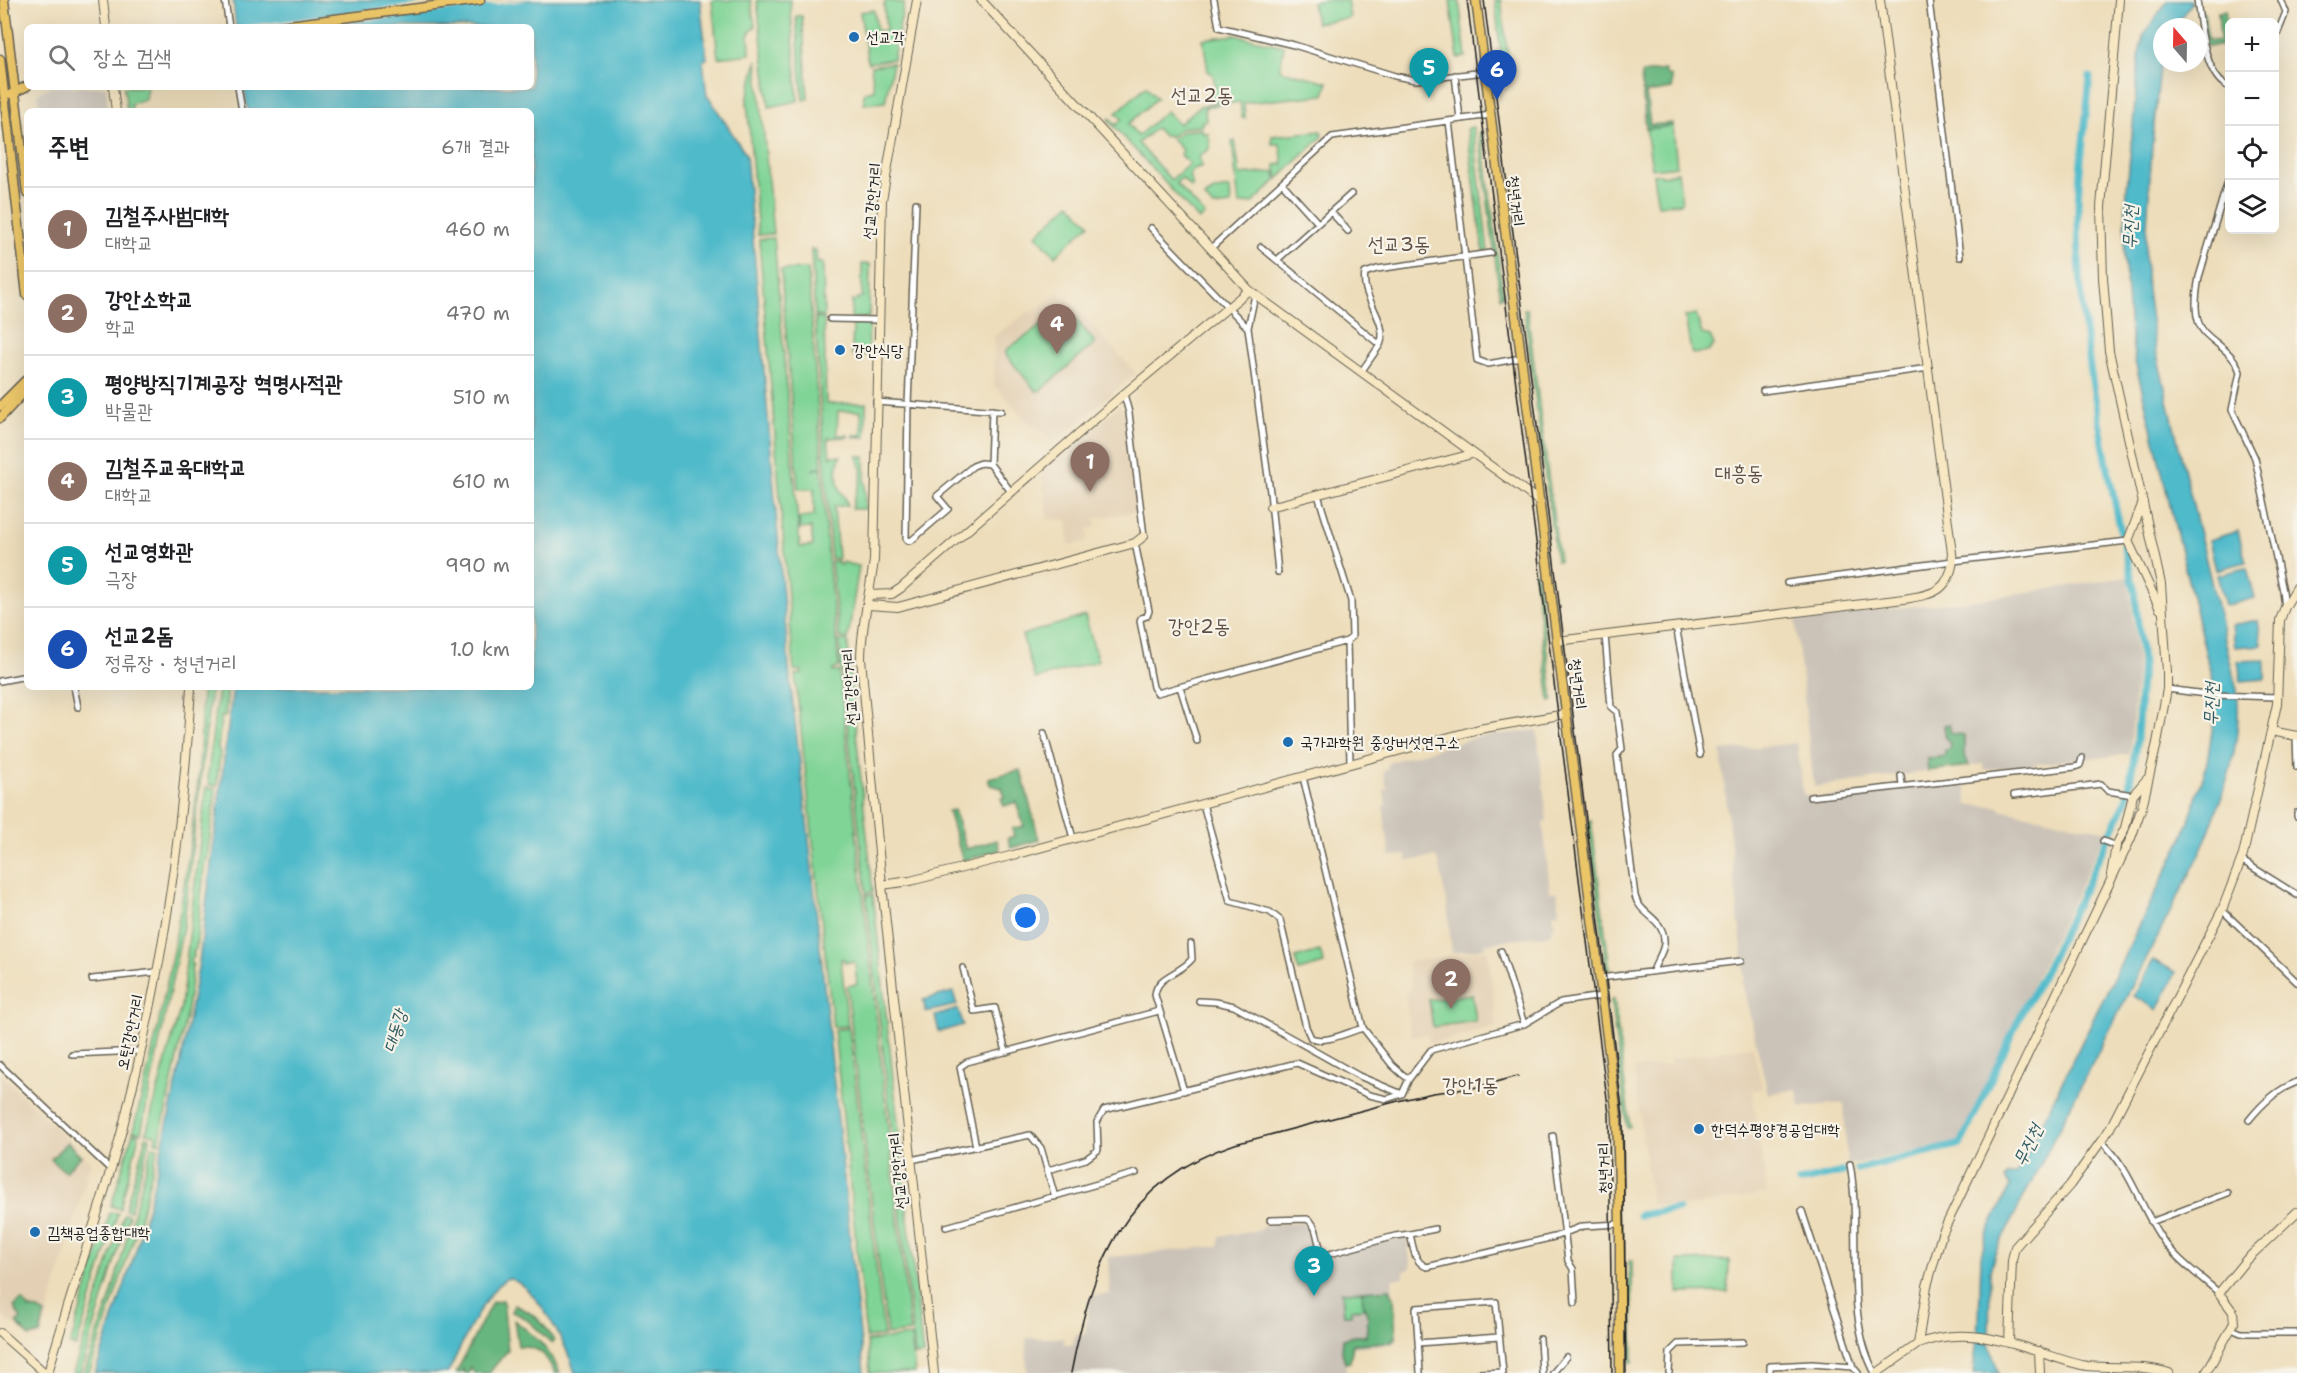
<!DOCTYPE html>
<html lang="ko">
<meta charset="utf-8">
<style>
body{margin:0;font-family:"Shantell Sans","Poor Story",sans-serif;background:#f6f6f6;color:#202124}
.controls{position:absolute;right:18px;top:18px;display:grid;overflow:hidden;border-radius:9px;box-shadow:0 6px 24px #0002}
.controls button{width:54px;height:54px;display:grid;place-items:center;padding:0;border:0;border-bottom:2px solid #e0e0e0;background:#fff;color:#202124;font:30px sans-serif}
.compass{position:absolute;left:2153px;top:18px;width:54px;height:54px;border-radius:50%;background:#fff;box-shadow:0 6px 24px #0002;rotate:340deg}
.you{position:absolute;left:1026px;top:918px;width:21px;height:21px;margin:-15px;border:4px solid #fff;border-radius:50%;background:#1a73e8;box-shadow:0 0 0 9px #1a73e833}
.badge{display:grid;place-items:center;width:39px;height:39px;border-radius:50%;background:#1f6fb2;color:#fff;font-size:20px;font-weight:700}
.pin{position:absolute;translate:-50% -50px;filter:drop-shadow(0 2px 3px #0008)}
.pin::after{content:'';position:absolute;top:32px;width:21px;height:18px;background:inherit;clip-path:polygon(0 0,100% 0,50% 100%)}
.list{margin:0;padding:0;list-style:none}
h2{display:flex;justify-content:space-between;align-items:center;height:78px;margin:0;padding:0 24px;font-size:26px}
h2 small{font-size:20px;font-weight:400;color:#757577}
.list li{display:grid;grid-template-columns:39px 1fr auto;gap:18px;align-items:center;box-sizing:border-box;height:84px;padding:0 24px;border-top:2px solid #e0e0e0}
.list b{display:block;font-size:22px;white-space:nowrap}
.list p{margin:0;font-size:20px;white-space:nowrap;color:#757577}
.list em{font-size:20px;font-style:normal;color:#757577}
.icon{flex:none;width:33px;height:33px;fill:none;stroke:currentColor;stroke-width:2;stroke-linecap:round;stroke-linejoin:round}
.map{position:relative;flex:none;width:2297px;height:1373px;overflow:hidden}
.search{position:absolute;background:#fff;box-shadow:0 6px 24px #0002;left:24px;top:24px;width:510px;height:66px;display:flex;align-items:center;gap:15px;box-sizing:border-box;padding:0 21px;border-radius:9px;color:#757577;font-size:22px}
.panel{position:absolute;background:#fff;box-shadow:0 6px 24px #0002;left:24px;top:108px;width:510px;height:582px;border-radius:9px}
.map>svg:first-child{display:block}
.built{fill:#e3d0b4}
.industrial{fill:#cbc3b8}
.green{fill:#80d496;stroke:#4e7859;stroke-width:1.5}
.forest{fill:#68b67f;stroke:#42694e;stroke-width:1.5}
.water{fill:#4fbaca;stroke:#366b73;stroke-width:1.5}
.pier{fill:#edddba}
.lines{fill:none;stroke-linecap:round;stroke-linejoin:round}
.canal{stroke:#4fbaca;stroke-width:7}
.street-casing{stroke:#656053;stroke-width:8}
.secondary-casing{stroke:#656053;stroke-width:10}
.primary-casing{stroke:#656053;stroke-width:11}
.street{stroke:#fff;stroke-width:5}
.secondary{stroke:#f7e8c3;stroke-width:8}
.primary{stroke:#ebc669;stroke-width:8}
.tram{stroke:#1c1c1c;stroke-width:1.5}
.rail{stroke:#1c1c1c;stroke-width:1.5}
.poi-dot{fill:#1f6fb2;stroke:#f7f3e8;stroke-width:2}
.labels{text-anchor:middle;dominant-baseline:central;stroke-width:4.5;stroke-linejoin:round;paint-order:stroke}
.poi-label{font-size:16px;fill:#1c1c1c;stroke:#f7f3e8;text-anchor:start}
.street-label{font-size:16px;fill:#1c1c1c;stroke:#f7f3e8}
.water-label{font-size:18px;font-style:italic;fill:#305b62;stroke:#f7f3e8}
.quarter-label{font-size:20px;fill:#5f4f42;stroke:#f7f3e8}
</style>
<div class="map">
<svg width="2297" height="1373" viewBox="0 0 2297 1373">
<rect width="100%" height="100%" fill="#f7f3e8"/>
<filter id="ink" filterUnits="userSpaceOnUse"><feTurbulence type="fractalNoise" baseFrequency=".0167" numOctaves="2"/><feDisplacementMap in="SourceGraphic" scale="12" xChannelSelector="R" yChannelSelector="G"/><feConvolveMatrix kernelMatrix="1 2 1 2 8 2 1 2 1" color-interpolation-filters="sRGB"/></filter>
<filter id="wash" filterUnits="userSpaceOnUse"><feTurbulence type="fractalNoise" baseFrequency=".008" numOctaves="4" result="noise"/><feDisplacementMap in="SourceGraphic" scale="24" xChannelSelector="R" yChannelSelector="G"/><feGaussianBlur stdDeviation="1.35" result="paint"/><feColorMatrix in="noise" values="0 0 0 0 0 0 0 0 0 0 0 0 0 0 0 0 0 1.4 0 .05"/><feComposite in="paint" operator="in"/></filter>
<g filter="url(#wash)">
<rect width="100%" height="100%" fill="#edddba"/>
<path class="built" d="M1058,292L1069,299L1136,373L1054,443L1041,429L1031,426L994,385V336L1029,311L1031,313Z
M1119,406L1126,414L1138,512L1095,518L1096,527L1087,529L1088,541L1069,545L1068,520L1047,519L1042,471Z
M1488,950L1497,1027L1429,1044L1427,1035L1411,1036L1405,992L1411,990L1407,962Z
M1753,1046L1762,1088L1752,1091L1767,1193L1696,1206L1651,1205L1634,1069L1670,1065L1671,1059Z
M0,1074L91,1162L41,1337L30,1340L13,1322L10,1324L0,1314Z"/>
<path class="industrial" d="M51,87H106L108,111H40L38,93Z
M2128,577L2137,660L2130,754L1984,770L1983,764L1814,787L1795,618L1970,601Z
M1537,730L1547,821L1543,822L1550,892H1557L1559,912L1553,913L1555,926L1552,927V934L1513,939L1485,944V948L1452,953L1447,904L1439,863L1435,857L1407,861L1406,855L1390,856L1383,806L1386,805L1384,790L1387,789L1383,771L1388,769L1387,764L1394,761L1478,737Z
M1797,743L1803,794L1817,798L1965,782L1967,805L1999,806L2002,810L2108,831L2097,850L2057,933L1965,1131L1960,1140L1949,1144L1847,1165L1844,1103L1800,1107L1797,1089L1768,1094L1742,981L1745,979L1721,751Z
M1299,1222L1312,1227L1318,1254L1322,1257L1387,1241L1407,1238L1411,1268L1404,1272V1278L1392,1279L1397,1341L1392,1344L1354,1347L1351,1351V1363H1346V1373H1027L1026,1338H1064V1344L1072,1345L1076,1334L1085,1335L1090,1296L1110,1294L1108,1257L1219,1246L1220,1236L1261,1230V1226Z"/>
<path class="green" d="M712,0H751L755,27L749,33L750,54L718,58Z
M757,0H790L798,101L769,107Z
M886,0L904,3L893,59L868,63L860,12L874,10L877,31L886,30L884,5Z
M1325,0H1347L1350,18L1316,23L1312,2Z
M1450,0H1459L1466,57L1458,58Z
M1495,0H1501L1509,66L1502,67Z
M796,16H802L808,99L803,100Z
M1235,35L1284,46L1280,70L1328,82L1324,95L1244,103L1245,118H1242L1240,102L1205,107L1206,121H1202V126L1182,128L1170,137L1167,134L1164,137L1156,128L1138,143L1171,180L1189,164L1180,154L1183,151L1172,139L1183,131L1202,129L1203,133H1208L1210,144L1208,151L1202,153L1199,158L1202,166L1194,169L1189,175L1193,185L1191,188L1182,178L1176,183L1205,215L1199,220L1108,120L1110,118L1116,125L1122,119L1116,113L1146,86L1157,98L1128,124L1138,136L1166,111L1179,124L1200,106L1217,103L1216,100L1209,101L1205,98L1215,88L1213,75L1208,71L1203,39Z
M757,60L773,234L758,235L747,101Z
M893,63L885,102L864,104V92L874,90L871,66Z
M124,87H147L145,99L131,104L132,111H127Z
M1673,126L1677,166L1652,169L1646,129Z
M1473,127L1488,251H1483L1467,128Z
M1321,131L1322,137L1278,179L1275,165L1283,164L1280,144H1272V136Z
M1479,132H1482L1503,296L1500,297Z
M1235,141L1240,175L1275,172L1276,181L1253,203L1239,204L1232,142Z
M1678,172L1682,203L1658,205L1653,175L1661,174L1662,176Z
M1230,188L1231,205L1213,207L1204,197L1216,190Z
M1070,203L1090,224L1055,256L1036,235Z
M774,238L800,547L813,546L811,528L800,529L799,518L814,516V489H798L781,270L808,269L822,466L812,470L822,468L828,558L839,667L833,670V672L839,671L910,1332L887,1335L847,986L857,984L855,962H845L844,959H841L848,1026L833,1027L795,675L802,674L801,670L794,671L759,239Z
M811,249L816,250L817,263H823L824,317L815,316Z
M862,264H870L869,318H851L852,301H857V298L862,297Z
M1524,309H1527L1559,561H1556Z
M1064,310L1072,314L1094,341V344L1041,390L1036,391L1006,355V350Z
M1696,314L1702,334L1710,336L1714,345L1708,352L1693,354L1691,352L1685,316Z
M815,318L824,319L826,404L866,403V437H853V435H862L861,411H838L837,435H848V437L828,438L830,456H841C836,466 836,481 841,492C844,497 847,499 847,505L834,507L838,559L831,558Z
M853,321L869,322L868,355H852Z
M857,456H865V509H852C853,490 869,480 857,456Z
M831,561H838V564L842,565V562L859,566L848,638H839Z
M1534,572H1537L1553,700L1550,701Z
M1085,616L1098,661L1035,679L1022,635Z
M848,640L849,666L873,892L866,893L841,667L839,641Z
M202,687H211L184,922L141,1133L133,1131C163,1016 185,900 198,782C201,751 201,719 202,687Z
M218,687H228L225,717H221L218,749L220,752L217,786L209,785L208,775Z
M206,788L216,789L207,859H205L196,949L193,952L194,957L191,958V965H193L191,969L192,973L186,1016L159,1143L155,1142L156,1135L146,1133L181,1006Z
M1591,820L1610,971H1607L1588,821Z
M866,895H873L903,1169L896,1170Z
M1320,951L1324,964L1299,971L1295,958Z
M1472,994L1476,1021L1433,1027L1429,1000Z
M1614,999L1630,1127L1627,1128L1611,1000Z
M849,1028L884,1336L866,1338L834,1030Z
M133,1133L139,1135L120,1209L111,1206Z
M146,1137L150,1138L130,1211L125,1210Z
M152,1146L158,1147L139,1223L89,1373H84L111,1296Z
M896,1172H903L923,1355L915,1356Z
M110,1212L118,1213L76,1347L70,1345Z
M124,1214L129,1215L80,1373H73Z
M1729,1260L1728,1292L1678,1293V1261Z
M1629,1261H1632L1633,1362H1630Z
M1362,1291L1365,1308L1351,1309V1315H1344L1342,1292Z
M911,1336L915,1373H870L867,1341Z"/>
<path class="forest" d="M2225,11C2227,25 2229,34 2220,46H2207L2204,41L2201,12H2204L2208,40L2218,41L2220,38L2218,12Z
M1665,70L1667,76H1671L1672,89L1646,93L1650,125L1672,123L1673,126L1646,129L1641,75L1642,73Z
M1949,724L1951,733L1964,735V753L1969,766L1928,771L1927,759L1945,756V750L1950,749L1949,741L1946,739L1944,725Z
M1021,770L1039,840L1011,848L1008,838L1014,836L1012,829L1024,826L1016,802L1004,806L1001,798L1005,797L1002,788L990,785L988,778Z
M954,810L966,849L997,840L1000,850L963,861L948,811Z
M67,1142L81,1156L65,1172L51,1159Z
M1390,1289L1394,1298L1396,1338L1389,1342L1353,1344L1350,1362H1345L1342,1352L1343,1339L1354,1336H1366L1368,1317L1363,1303L1362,1291Z
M22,1300L30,1309L38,1310L45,1314L40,1334L30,1337L16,1323L21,1319L14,1307Z
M503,1300L508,1350L489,1373H474L470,1367L469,1373H464L463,1369L461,1373H456L492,1302Z
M514,1305C534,1313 544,1322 554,1341L552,1343C538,1332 530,1318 512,1312Z
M514,1320C535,1336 549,1348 560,1373H555C545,1354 541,1347 518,1346Z"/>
<path class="water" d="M233,0H700L707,59L703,60L707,97H709L746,155L790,679L808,830L864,1373H575C567,1346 537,1286 508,1278C486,1288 459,1350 448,1373H95L135,1253L153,1187L180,1067L199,962L233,687H531V111H248L244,87H531V27H236Z
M2168,0H2190L2192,3L2173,27H2162V48L2152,146L2145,257L2147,290L2154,342L2237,690C2244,748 2220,804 2199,856L1995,1253L1990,1271L1989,1344L1999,1373H1973L1979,1322L1981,1256L1987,1233L2010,1186L2005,1179L2008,1175L2016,1174L2027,1153L2184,835L2206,768L2217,700L2135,361L2129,321L2124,254L2127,188L2140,50L2144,34Z
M2238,531L2246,562L2216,570L2209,540Z
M2247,568L2255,598L2225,606L2217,575Z
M2258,620L2262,645L2235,647L2232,625Z
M2265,660V679L2241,681L2238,661Z
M2153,960L2176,972L2158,1010L2134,996Z
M953,992L957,1005L926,1012L923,1000Z
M958,1009L963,1025L939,1032L935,1016Z"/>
<path class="pier" d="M450,0H529L314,27H239Z"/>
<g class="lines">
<path class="canal" d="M2090,77C2086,125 2077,174 2078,222C2079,329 2100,433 2122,537
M1858,1169L1961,1144L2023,1010L2042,977L2127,799L2137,739L2142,662L2135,592L2124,546
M1799,1182L1846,1171
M1639,1215L1678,1209"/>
</g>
</g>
<g filter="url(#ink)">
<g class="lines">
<defs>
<path id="street" d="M225,0L229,27
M1214,0L1219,27L1294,45L1395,76L1416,80L1485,72
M1929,0L1960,257
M2197,0C2200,22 2205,80 2230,87
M2274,42L2286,12L2281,0
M1455,75L1460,119
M238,87L242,111
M1449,121L1477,360L1488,364L1521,358
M2230,174L2199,277C2196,294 2192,320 2205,333C2218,346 2234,353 2240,372L2232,410L2255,458L2283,591L2285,607
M1282,183L1318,223
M916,203L908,405L906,538L908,541L912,540L948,509L937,496L973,466L981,463L990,464L1012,493
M1331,212L1348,231
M1151,228L1248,328
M1261,247L1380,345L1361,372
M1210,249L1332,137L1491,115
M1277,260L1351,194
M1255,295L1248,328L1270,492L1278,572
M830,319L879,320
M1380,345C1390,322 1360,298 1365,273L1377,269L1491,253
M1763,391L1929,368
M1124,394L1129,413L1144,536
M876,402L1001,411
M990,464L992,410
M1318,495L1351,601L1352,637L1347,641L1350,763
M1135,543L1149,611L1147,616L1141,618L1140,621L1153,687L1157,693L1347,641
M1787,583L1953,561L2128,541
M1676,626L1700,755
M1605,635L1611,707L1617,712L1622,749L1617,755L1635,896C1640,916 1666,918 1664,944C1663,953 1656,962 1653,971
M0,681L27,676
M74,687L78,707
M1180,687L1197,741
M2167,689L2213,695L2277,697
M1044,733L1073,838
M2296,736L2297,767
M1901,776L1902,785
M1303,777L1363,1028L1392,1065L1402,1074L1409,1079
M2014,795L2101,784L2108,791L2133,795
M1810,797L2075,767L2080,765L2082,758
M1203,804L1230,901L1270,912L1280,920L1306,1027L1311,1038C1326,1044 1348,1032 1363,1028
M2297,813V816
M2103,841L2116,846
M2241,860L2297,895
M2222,910L2297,982
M1501,951L1524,1024
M963,968L974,1011L995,1008L1006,1052
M1600,978L1741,961
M92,979L157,972
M1199,1001L1216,1002L1234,1006L1359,1076L1402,1094
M72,1054L140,1051
M0,1065L110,1169
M1184,1091L1155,995C1157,975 1179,975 1192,959L1191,944
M2249,1120C2261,1105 2278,1089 2297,1082
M1553,1136L1568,1261L1573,1269L1575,1303
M2102,1142C2130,1168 2139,1204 2160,1236C2174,1258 2200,1276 2219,1293
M976,1147L960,1067L967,1062L1159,1011
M911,1160L1030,1135L1041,1148L1055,1197
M1850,1164C1862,1230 1843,1315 1875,1373
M1048,1170L1086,1159L1098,1150L1097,1122L1104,1110L1297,1063L1369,1095L1387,1099L1402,1094L1409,1079L1431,1050L1524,1024L1561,1002L1602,996
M1802,1211L1853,1367L1858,1373
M1270,1220L1307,1219C1321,1227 1314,1246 1326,1255L1395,1236L1410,1234C1413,1246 1414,1263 1427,1267L1554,1237L1583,1226L1620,1224
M2151,1222L2228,1193
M946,1227L1136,1173
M1410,1234L1435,1229
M2232,1329L2241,1333H2297
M1540,1339L1542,1373
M1418,1343L1499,1337
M1420,1373L1416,1308L1496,1302L1503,1373
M1479,1373L1503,1372
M1553,1373L1566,1357
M1669,1373L1670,1352L1678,1344L1743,1342
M1770,1373V1366L1812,1364L1853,1367"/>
<path id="secondary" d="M103,0L106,27
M917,0L882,200L874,560C870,593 861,626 861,659L882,885L934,1373
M981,0L1249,290L1540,502
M113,87L116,111
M2143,502L2128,541L2160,609
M1270,507L1472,454
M870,595L892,594L901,588L1124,394L1249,290
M868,605L898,607L1135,543L1144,536
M1557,641L1904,599C1932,594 1948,593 1953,561L1880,0
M2271,731L2297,736
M2111,875L2116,846L2125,828L2133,795L2147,779
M882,885L910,881L1006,857L1479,729L1566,714
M0,1333L45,1373
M2009,1343L2012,1260L2015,1247L2070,1185L2109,1130L2222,910L2243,855L2271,731L2277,704L2280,620L2285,607L2297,587
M1918,1344C1958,1327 2000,1339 2039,1352C2055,1357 2070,1363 2087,1366C2115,1369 2143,1364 2169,1373
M2039,1351L2040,1373
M48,1373C71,1291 100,1212 122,1130C160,984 183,838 191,687
M1877,1373L1918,1344L1927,1286L1942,1234L2131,838L2142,807L2157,743L2167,689V672L2161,584L2109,351L2103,278L2101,207L2119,0
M2206,1373L2234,1323L2233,1312L2219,1293L2246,1260L2297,1212"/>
<path id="primary" d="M4,0L27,193
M1476,0L1617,1116L1620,1224V1373
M273,27L480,0
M0,59L27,295
M11,94L27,86
M0,406L27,379
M0,418L27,389"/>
</defs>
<use href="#street" class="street-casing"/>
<use href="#secondary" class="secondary-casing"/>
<use href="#primary" class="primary-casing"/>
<use href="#street" class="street"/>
<use href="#secondary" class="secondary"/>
<use href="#primary" class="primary"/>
<path class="tram" d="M1467,0L1609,1114L1612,1373
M1484,0L1623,1116L1626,1373"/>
<path class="rail" d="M1071,1373C1092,1266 1122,1181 1235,1144L1402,1100L1433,1093L1473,1088L1518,1076"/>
</g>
</g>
<g class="poi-dot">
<circle cx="854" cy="37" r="6"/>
<circle cx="840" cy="350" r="6"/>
<circle cx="1288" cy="742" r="6"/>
<circle cx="1699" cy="1129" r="6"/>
<circle cx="35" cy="1232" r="6"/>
</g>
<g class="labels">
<g class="poi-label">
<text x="866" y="37">선교각</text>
<text x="852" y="350">강안식당</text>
<text x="1300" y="742">국가과학원 중앙버섯연구소</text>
<text x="1711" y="1129">한덕수평양경공업대학</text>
<text x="47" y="1232">김책공업종합대학</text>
</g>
<g class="street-label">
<text transform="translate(872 201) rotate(-85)">선교강안거리</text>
<text transform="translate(1516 201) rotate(83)">청년거리</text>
<text transform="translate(1578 684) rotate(83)">청년거리</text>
<text transform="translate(850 687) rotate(-94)">선교강안거리</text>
<text transform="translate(130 1032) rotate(-78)">오탄강안거리</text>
<text transform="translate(1604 1168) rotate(-91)">청년거리</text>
<text transform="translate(898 1171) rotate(-96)">선교강안거리</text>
</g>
<g class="water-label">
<text transform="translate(2130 227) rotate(-88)">무진천</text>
<text transform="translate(2211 704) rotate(-89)">무진천</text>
<text transform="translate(395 1031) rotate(-73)">대동강</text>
<text transform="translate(2028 1145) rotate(-64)">무진천</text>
</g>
<g class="quarter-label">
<text x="1202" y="95">선교2동</text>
<text x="1399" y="244">선교3동</text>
<text x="1739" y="473">대흥동</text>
<text x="1199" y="626">강안2동</text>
<text x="1470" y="1085">강안1동</text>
</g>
</g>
</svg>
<div class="controls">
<button>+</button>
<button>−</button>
<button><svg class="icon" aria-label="locate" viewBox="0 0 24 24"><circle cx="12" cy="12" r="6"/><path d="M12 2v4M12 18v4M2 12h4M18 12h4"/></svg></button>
<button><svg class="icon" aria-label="layers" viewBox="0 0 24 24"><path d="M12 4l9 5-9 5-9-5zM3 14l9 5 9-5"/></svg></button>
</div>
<svg class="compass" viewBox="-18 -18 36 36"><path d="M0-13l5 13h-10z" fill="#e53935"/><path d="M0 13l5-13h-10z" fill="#757577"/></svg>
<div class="you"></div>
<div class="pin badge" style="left:1090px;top:492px;background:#8d6e63">1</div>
<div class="pin badge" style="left:1451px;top:1009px;background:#8d6e63">2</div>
<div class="pin badge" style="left:1314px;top:1296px;background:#0f9aa8">3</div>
<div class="pin badge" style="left:1057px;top:354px;background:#8d6e63">4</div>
<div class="pin badge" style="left:1429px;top:98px;background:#0f9aa8">5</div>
<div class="pin badge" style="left:1497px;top:100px;background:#1a4fb4">6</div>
<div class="search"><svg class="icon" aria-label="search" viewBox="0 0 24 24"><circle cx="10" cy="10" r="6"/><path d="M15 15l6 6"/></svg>장소 검색</div>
<section class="panel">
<h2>주변<small>6개 결과</small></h2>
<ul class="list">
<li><span class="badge" style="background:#8d6e63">1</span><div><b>김철주사범대학</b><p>대학교</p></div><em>460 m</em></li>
<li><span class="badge" style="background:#8d6e63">2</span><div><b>강안소학교</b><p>학교</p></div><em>470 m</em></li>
<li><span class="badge" style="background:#0f9aa8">3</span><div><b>평양방직기계공장 혁명사적관</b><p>박물관</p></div><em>510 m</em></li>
<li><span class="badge" style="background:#8d6e63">4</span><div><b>김철주교육대학교</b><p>대학교</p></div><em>610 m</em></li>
<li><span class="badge" style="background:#0f9aa8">5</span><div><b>선교영화관</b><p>극장</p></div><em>990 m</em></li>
<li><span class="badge" style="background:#1a4fb4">6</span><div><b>선교2돔</b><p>정류장 · 청년거리</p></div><em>1.0 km</em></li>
</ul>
</section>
</div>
